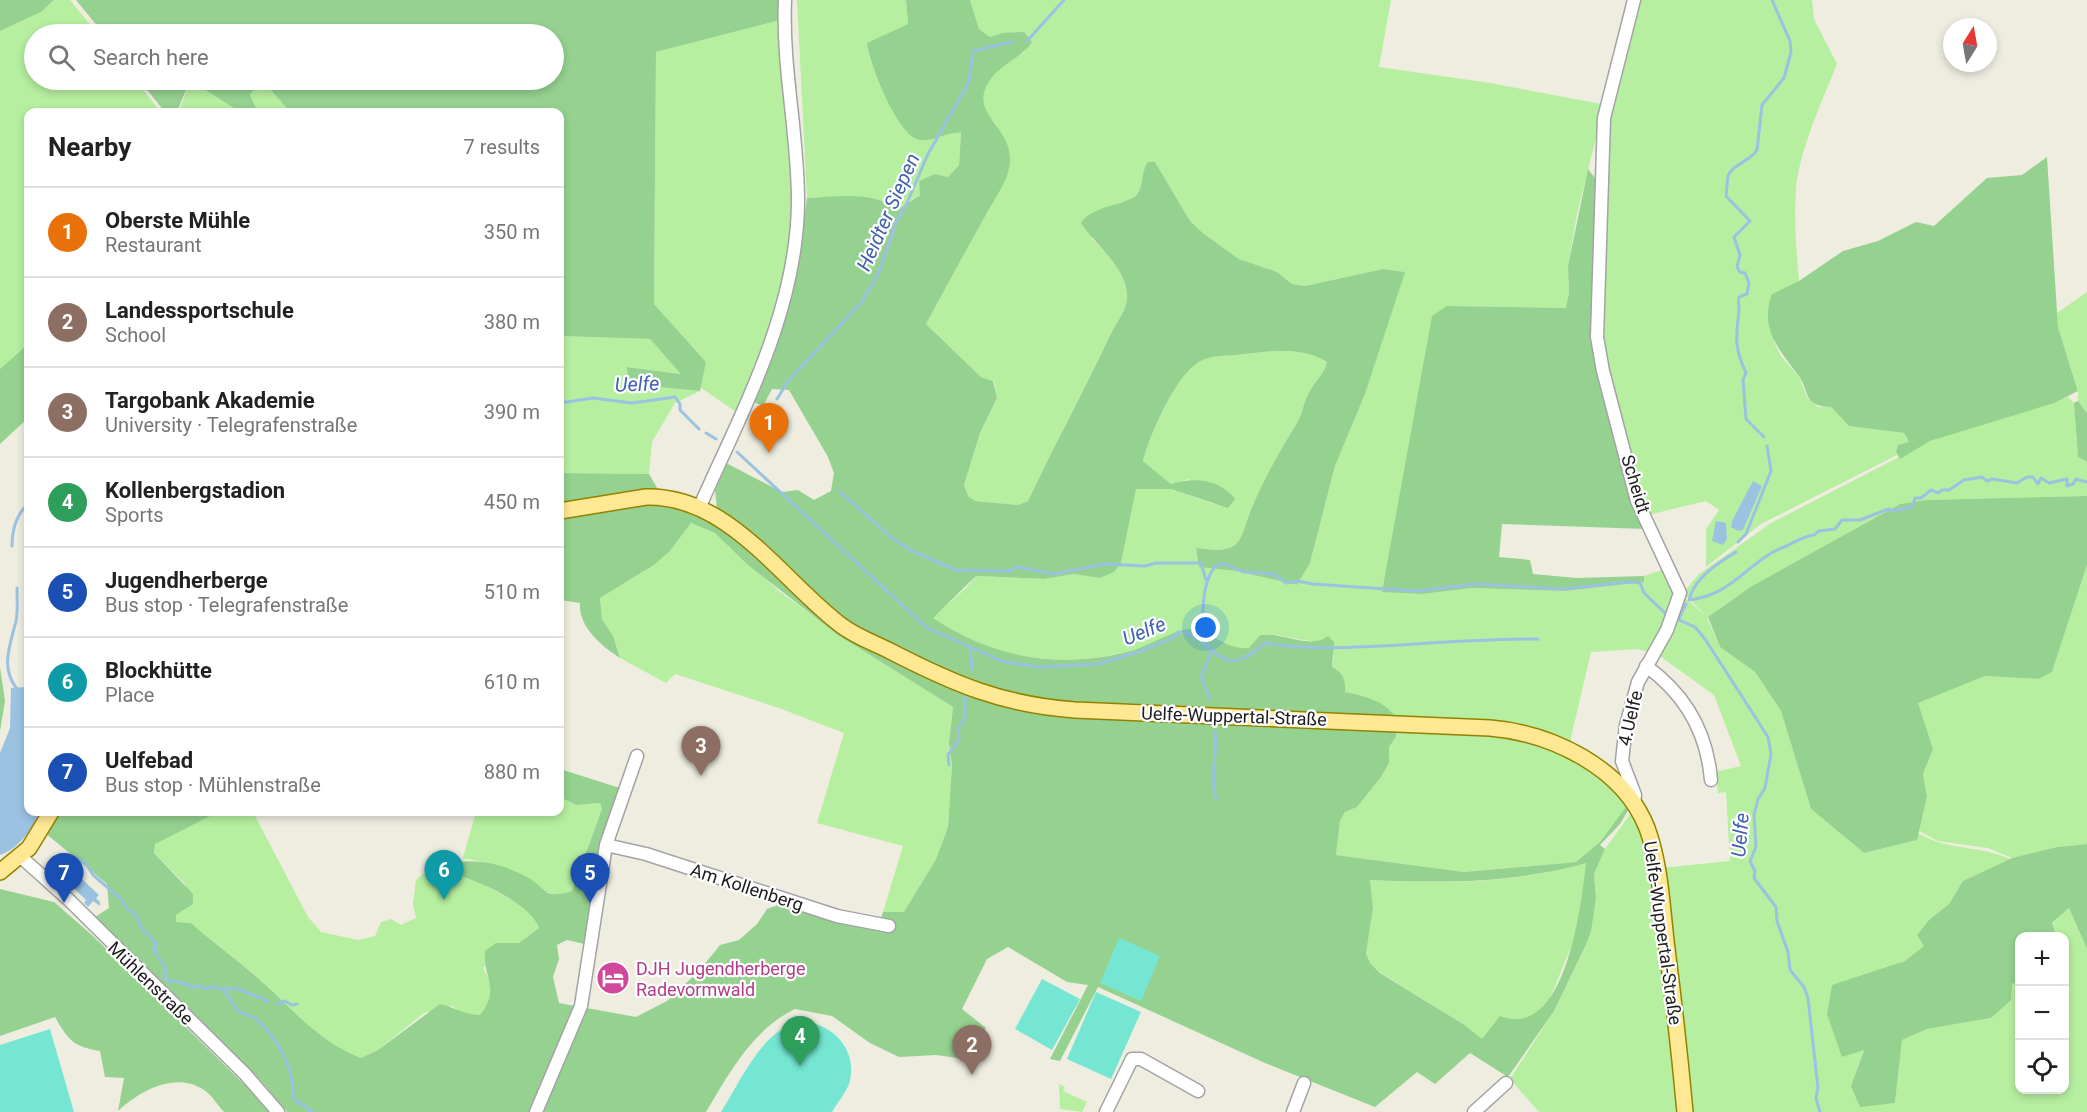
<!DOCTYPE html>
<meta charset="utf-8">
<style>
body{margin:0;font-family:Roboto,sans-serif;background:#f6f6f6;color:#222}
.controls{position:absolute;right:18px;bottom:18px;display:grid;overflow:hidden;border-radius:12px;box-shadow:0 3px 9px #0003}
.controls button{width:54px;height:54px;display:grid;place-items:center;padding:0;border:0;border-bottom:2px solid #e0e0e0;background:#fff;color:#222;font:30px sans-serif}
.compass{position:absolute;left:1943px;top:18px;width:54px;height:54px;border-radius:50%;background:#fff;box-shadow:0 3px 9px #0003;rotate:11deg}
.you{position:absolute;left:1206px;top:628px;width:21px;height:21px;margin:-15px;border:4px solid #fff;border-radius:50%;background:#1a73e8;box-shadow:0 0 0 9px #1a73e833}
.badge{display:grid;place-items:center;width:39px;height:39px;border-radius:50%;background:#c72b00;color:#fff;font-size:20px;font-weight:700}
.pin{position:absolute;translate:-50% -50px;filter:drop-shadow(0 2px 3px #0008)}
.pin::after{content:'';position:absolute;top:32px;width:21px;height:18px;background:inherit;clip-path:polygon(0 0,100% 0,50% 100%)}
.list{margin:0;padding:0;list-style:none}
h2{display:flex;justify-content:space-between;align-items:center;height:78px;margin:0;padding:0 24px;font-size:26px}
h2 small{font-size:20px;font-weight:400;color:#767676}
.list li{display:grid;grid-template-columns:39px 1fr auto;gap:18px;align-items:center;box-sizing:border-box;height:90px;padding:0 24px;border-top:2px solid #e0e0e0}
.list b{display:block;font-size:22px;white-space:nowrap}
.list p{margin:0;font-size:20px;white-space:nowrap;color:#767676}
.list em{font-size:20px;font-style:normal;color:#767676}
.icon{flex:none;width:33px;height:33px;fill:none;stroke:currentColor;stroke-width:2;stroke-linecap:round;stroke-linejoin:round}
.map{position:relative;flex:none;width:2087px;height:1112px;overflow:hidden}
.search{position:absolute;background:#fff;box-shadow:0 3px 9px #0003;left:24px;top:24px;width:540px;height:66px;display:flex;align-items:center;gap:15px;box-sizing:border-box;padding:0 21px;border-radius:33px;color:#767676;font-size:22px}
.panel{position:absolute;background:#fff;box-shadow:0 3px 9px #0003;left:24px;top:108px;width:540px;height:708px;border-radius:12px}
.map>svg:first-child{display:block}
.grass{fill:#b6efa0}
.forest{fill:#95d290;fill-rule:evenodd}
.pitch{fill:#75e6d3}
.water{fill:#9bc2e1}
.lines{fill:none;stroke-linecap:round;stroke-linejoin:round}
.stream{stroke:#9bc2e1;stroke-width:3}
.minor-casing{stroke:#a3a3a3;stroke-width:15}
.major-casing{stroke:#938200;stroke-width:18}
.minor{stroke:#fff;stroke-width:12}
.major{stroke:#ffe894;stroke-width:15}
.labels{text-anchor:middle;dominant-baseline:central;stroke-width:4.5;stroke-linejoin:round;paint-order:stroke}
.street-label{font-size:18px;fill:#1c1c1c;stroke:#fff}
.hotel-label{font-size:18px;fill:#b23c85;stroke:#fff;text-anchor:start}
.water-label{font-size:20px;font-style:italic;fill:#4061b3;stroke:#fff}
</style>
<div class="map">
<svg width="2087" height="1112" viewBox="0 0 2087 1112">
<rect width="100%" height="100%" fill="#eeede0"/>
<path class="grass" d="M54,0H70L98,34H34V80H135L161,112H28V344L0,369V31L41,12Z
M797,0H906L908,24L891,32L938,138L949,132L961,133L959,165L948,177L935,174L920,194L897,210L844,197L807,198Z
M970,0H1391L1379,67L1490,83L1601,104L1599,126L1577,214L1568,266L1569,293L1567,308L1447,306L1382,591L1422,594L1472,588L1565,591L1643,582L1644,576L1665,569C1685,601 1666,621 1651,652L1636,649L1591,652L1569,746L1397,720L1370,698L1344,692L1332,667L1334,656L1322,641C1300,643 1281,632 1260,635L1249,648L1234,649L1226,645C1214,642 1184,632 1173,634C1167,636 1161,641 1156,643C1145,647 1133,651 1121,653C1054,669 990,656 932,618L966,588L976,576L1044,579L1074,574L1100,578L1121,563L1136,488L1171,489L1217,505L1189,479L1171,484L1143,461C1150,434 1174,380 1196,364C1208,355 1223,356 1236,355C1267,352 1299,345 1327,362C1324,373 1317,379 1311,389C1304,399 1303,413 1297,423C1280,450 1265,477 1252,507C1247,518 1244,536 1236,544C1226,553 1208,548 1196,549L1200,567L1236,571L1297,585L1310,563L1335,466L1365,394L1404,272L1383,269L1305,286L1292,284L1277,272L1239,259L1204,234L1190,221L1155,162L1138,193L1130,200L1101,210L1091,238C1106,253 1126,273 1127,295C1128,310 1117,320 1111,332C1085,389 1055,444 1028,501L1018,505L975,501L968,496L964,485L980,433L997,398L994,381L981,377L926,324L1007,175C1004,160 1003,136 995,123C992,118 986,115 984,109C975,81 1005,62 1025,52L1002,33L990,37L979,29Z
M1638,0H1812L1814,19L1837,64C1822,102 1800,148 1796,188C1794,218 1796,250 1799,281L1772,294L1774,342L1781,356L1799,377L1808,399L1818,407H1831L1849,426L1904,433L1909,442L1896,452L1897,455L1761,524L1706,567V529L1719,510L1706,501L1648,515L1607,371L1602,336L1609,112Z
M780,20L794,200L791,238L775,312L736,412L700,387L706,362L654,304L656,52Z
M190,80L240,112H179Z
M256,86L270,89L290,112H258L250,95Z
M2087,292V413L2078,401V390L2058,327L2057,313Z
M560,336L650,339L682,374L628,367V384L700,391L675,403L652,442L649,474L560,473Z
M2068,397L2074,403L2078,457L2087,462V496L1926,500L1900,504L1752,586L1707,618L1720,647L1755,672L1781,711L1811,809L1864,853L1917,840L1918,833C1947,851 1980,845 2010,859L1963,881L1949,904L1930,919L1925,946L1905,961L1880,970L1842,1057L1864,1049L1851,1086L1895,1103L1902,1040L1927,1029L1991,1018L2012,984L2019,982L2020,1090H2064V936H2056L2052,924L2069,908L2087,949V1112H1688L1661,868L1730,861L1726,792L1718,793L1715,772L1741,766L1714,695L1657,654L1685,598L1706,616L1683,593L1698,575L1771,523L1930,441Z
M691,523L715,533L780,592L854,645L953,707L949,743L952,765L948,827L936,859L904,912H883L903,846L817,823L844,733L779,708L675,674L666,683L620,658L613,636L602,619L600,598L654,565L670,551Z
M2087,565V844L2057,847L2012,858L1988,848L1938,841L1919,831L1927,797L1923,774L1933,749L1917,703L1985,676L2039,679L2052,672Z
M1397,728C1444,730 1507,729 1551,747C1580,758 1606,782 1628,804L1600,842L1576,862L1464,872L1336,855L1340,821L1345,812L1357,807L1381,777L1389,763V747L1396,737Z
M560,797L576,805L600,803L602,809L572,891L557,895L541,890L529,878L483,862L463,858L476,812H560Z
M218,812H253L308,917L321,932L358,940L375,936L381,922L391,919L401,925L416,918L413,904L416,880L429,869L477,881L523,906L535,917L539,928L519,943H510L483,968C494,986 493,998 480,1015L462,1014L452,1006L424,1013L378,1050L361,1058C316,1041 291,1007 256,976C235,957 212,942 191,923L175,922V915L185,910V884L154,853L155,843Z
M1632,812L1641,825L1649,857L1681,1112H1539L1510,1079L1554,1011L1585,948L1596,898L1594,874L1605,849Z
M1587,862L1576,935L1548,1003L1534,1015L1515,1022L1482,1040L1463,1024L1381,973L1369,963L1366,954L1373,908L1369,880C1446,883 1513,885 1587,862Z
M1059,1084L1065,1087L1063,1091L1087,1102L1082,1112L1060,1109Z"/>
<path class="forest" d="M0,0H54L41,12L0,31Z
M76,0H781L780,20L656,52L654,304L706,362L700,391L628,384L627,367L681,374L650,339L560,336V112H290L270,89L256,86L250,95L258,112H240L190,80L177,112H165L139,80H554V34H104Z
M906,0H970L979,29L990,37L1002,33L1024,32L1032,42C1020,60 998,64 987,85C969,119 1023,129 1007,176C1001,191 990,206 983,220C964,254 945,289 926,324L981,377L993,381L997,398L980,433L964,485L968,496L975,501L1018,505L1028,501C1055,444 1085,389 1111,333C1117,320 1128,310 1127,295C1126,267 1095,245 1081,223C1093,204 1129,206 1138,193C1144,184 1141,171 1148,162H1155L1190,221L1204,234L1239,259L1277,272L1292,284L1305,286L1383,269L1405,272L1365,394L1335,466L1310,563L1297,585L1236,571L1199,567L1196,548C1208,549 1226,553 1236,544C1244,536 1247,518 1252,507C1265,477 1280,450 1297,423C1303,413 1304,399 1311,389C1317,379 1324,374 1327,362C1299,345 1267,352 1236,355C1223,356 1208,355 1196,364C1174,380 1150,434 1143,461L1171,484C1193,477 1220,479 1235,499L1228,508L1171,489H1136L1121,563L1114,572L1100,578L1074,574L1044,579L976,576L933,618C994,659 1064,670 1134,650C1147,646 1178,629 1189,629C1213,630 1223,650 1249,648L1260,635C1282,632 1311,650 1328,636L1334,642L1332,667C1343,673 1346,680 1345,692C1365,696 1387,701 1397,720L1053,706L976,688L843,623L717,510L715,490L726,463L782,492L798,490L814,500L831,491L834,473L828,457L789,390L772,389L763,406L751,401L799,258L807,198C835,197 875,190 897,210L920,195L919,181L935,174L948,177L959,165L961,133C946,131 932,144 917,139C897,133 869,63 867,43L908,24Z
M2047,157L2058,327L2078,391L2054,403L1930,441L1900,459L1896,452L1898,445L1909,442L1904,433L1849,426L1831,407C1802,406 1811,393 1798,375C1779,349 1759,329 1772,294L1799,281L1843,251L1878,241L1916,222L1934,226L1987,178L2022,175Z
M1588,169L1598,182L1593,319L1646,529L1502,524L1499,557L1530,560L1533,574L1577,578L1644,576V582L1565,591L1472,588L1422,594L1382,592L1432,316L1447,306L1566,308L1569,293L1568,266Z
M28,344V418L0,444V369Z
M2078,401L2087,413V462L2078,457L2074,403Z
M560,473L649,474L660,493L560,506Z
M2087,496V565L2052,672L2039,679L1985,676L1918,703L1933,749L1923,774L1927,797L1917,840L1864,853L1811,809L1781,711L1755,672L1720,647L1708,617L1752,586L1900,504L1926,500Z
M663,501L723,526L840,629L998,700L1397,728L1396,737L1389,747V763L1381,777L1357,807L1345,812L1340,821L1336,855L1464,872L1576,862L1600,842L1628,804L1630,807L1620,824L1600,845L1605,849L1594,874L1596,898L1591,931L1585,947L1554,1011L1508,1077L1470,1053L1435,1084L1417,1072L1375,1107L1265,1063L1098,987L1060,1061L1050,1059L1088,985L1067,982L1008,947L987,959L962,1009L986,1028L965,1059L936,1055L899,1057L870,1043L832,1016L795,1009C753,1029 729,1073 706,1112H287L261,1081L95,917L109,908L107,884L44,832L55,812H218L155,844L154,853L193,894V904L176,915V922L191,923C213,943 237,959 259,979C293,1009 317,1041 361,1058L378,1050L440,1004C456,1008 463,1014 480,1015C501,988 483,979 485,951L496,943H519L539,928C531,904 481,882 457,875L454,863C478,858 505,865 527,877C548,888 541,900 572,891L602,809L600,803L576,805L560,797V769L623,789L589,945L567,940L557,945L559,959L553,977L559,1003L636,1017L667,1001L699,971L720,945L739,940L757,924L767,909L790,901L879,924L883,912H904L936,859L948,827L952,765L949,743L953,707L838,635L748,565L715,533L691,523L670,551L654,565L600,598L602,619L613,636L620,658C601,646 578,626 580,603L560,600V514ZM1586,863C1581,906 1566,1041 1500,1016L1482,1039L1463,1024L1380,973L1370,963L1366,954L1373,908L1370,880C1448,883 1510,884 1586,863Z
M0,667L5,701L0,731Z
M2087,844V949L2069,908L2052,923L2056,936H2020L2019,982L2012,984L2011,1000L1991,1018L1927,1029L1902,1040L1895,1103L1860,1107L1851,1086L1864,1050L1842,1057L1827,1014L1832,985L1905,961L1924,946L1917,935L1930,919L1949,904L1963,881L2012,858L2057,847Z
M0,889L54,902L93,936L258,1098L268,1112H224C218,1106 212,1095 204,1090C175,1071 140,1091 118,1111L124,1078L105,1077L100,1051C74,1047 68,1040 55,1017L0,1036Z"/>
<path class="pitch" d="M1119,938L1160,956L1141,1001L1100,983Z
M1042,979L1080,999L1052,1050L1015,1029Z
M1096,992L1141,1012L1111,1079L1067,1059Z
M803,1022C834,1023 859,1052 849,1084C845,1094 837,1103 832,1112H721C741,1081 763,1026 803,1022Z
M50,1029L74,1112H0V1045Z"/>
<path class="water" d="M1753,481L1762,486L1743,530L1738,531L1731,527L1732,521Z
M1716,521L1726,523L1727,539L1723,545L1712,541Z
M28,687V812H41C32,828 19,849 0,855V753L10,728L11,688Z
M68,866L99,895L96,898L100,902V906L93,901L88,907L84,903L86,900L60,875Z"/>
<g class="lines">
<path class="stream" d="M1027,41L1064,0
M777,399L788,381L862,302L878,274L897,220L903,212L928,154L969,82L973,51L1012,42
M560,403L593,398L632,403L675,397L680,404V410L699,429
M706,433L716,439
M1764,437L1746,419L1743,380L1746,373C1734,347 1736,338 1739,311C1739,306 1738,303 1739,297L1747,294L1749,283L1745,273L1740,272L1737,267L1740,255L1734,237L1750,221L1726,196C1727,190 1727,182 1728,176C1731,165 1751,161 1757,150L1762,105L1784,78L1791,52L1790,41L1772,0
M737,452L927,628L1004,662L1041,667L1099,664L1141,651L1173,638L1178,632L1188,633L1200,640C1205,614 1199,587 1216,565L1225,564L1243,572L1274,574L1286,583L1297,581L1313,584L1416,591L1476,584L1561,589L1630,582L1640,583L1644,593L1665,613
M839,491L893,539L914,552L956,570L1008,571L1018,567L1054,574L1104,564L1145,566L1156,563H1201L1206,580
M1738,542L1746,534L1771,471L1767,446
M12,546C12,530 16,515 28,504
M17,588C17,598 18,611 16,621C10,646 0,667 17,689
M1689,600C1734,595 1749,560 1784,547C1794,543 1803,536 1814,535L1819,531L1835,529L1842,520H1860L1888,509L1893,511L1912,507L1915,498H1921L1931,490L1938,493L1942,490H1949L1964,480L1982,477L1987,481L1992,479L2017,483L2027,477H2033L2038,484L2041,478L2049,483L2067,479V486L2073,484L2076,479L2087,482
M1689,600C1694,578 1718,563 1736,552
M1677,619L1695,627L1705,639L1768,737L1771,754L1765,788L1758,799L1754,815L1756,847L1750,861L1755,871L1754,878L1776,907L1777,921L1788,952L1790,970L1804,987L1808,998L1818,1088L1816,1098L1820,1112
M1678,620L1686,604
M1200,640C1228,666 1235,668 1265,643C1309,651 1354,647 1399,645C1445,642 1492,639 1538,639
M970,647L972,669
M1210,699L1201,677L1212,650
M1215,732C1218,759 1209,771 1216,799
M949,765L948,755L959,739L958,728L965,718V698
M69,855L85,862L93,875L121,899L127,909L135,914L143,930L156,943V947L153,948L167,971L163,975L167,980L187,984L192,988L199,985L205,989L213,987L222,989C230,995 231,1005 239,1011C243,1015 251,1015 256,1019C278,1038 295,1070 293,1098L313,1112
M222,989L236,988L268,1001
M277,1004L285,1001L292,1005L297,1004"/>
<defs>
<path id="minor" d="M700,506C743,409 798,309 798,200C798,133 782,67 785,0
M1646,666C1685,694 1707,732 1711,780
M1634,804L1635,795L1622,761L1626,725L1638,682L1667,630L1680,593L1637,501L1603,371L1597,337L1604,118L1634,0
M606,845L646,854L837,916L889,926
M21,857L69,900L245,1074L278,1112
M536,1112L581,1006L606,845L637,756
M1106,1112L1132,1059H1141L1198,1091
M1293,1112L1304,1083
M1474,1112L1506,1083"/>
<path id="major" d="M560,511L646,497C729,495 781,580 842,626C857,637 874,643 890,651C954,684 1003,705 1075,710L1490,728C1551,733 1623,767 1647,828C1661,866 1662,910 1667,949C1674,1003 1680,1058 1685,1112
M0,872L29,848L51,812"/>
</defs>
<use href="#minor" class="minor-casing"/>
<use href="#major" class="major-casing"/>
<use href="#minor" class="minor"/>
<use href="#major" class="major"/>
</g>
<defs>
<symbol id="hotel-disc" viewBox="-11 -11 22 22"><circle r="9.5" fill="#d1479c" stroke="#fff"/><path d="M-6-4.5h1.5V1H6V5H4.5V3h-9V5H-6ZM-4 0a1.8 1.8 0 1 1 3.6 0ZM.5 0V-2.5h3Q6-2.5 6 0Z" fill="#fff"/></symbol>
</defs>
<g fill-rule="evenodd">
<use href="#hotel-disc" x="594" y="959" width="38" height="38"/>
</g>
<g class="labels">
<g class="street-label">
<text transform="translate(1636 484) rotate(73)">Scheidt</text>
<text transform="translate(1234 716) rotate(2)">Uelfe-Wuppertal-Straße</text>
<text transform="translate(1630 718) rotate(-77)">4.Uelfe</text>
<text transform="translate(747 887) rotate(18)">Am Kollenberg</text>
<text transform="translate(1663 933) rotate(82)">Uelfe-Wuppertal-Straße</text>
<text transform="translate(151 983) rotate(44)">Mühlenstraße</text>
</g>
<g class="hotel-label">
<text x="636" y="968">DJH Jugendherberge<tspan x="636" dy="21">Radevormwald</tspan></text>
</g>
<g class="water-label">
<text transform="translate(888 212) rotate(-66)">Heidter Siepen</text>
<text transform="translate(637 384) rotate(-2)">Uelfe</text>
<text transform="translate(1144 631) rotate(-22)">Uelfe</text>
<text transform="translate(1740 835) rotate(-85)">Uelfe</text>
</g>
</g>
</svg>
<div class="controls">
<button>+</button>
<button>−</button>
<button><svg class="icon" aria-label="locate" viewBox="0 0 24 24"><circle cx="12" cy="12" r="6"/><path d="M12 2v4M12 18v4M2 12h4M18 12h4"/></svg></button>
</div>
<svg class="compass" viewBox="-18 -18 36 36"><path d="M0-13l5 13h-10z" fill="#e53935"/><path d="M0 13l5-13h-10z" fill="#767676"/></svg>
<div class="you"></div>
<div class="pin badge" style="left:769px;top:453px;background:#e8710a">1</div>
<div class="pin badge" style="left:972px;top:1075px;background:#8d6e63">2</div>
<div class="pin badge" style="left:701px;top:776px;background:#8d6e63">3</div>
<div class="pin badge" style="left:800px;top:1066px;background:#2e9e5b">4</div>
<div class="pin badge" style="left:590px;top:903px;background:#1a4fb4">5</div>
<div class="pin badge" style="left:444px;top:900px;background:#0f9aa8">6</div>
<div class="pin badge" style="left:64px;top:903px;background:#1a4fb4">7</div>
<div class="search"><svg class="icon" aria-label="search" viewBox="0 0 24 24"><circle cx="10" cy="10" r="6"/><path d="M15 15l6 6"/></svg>Search here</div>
<section class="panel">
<h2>Nearby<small>7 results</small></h2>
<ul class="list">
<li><span class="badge" style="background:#e8710a">1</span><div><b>Oberste Mühle</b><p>Restaurant</p></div><em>350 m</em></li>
<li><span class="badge" style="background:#8d6e63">2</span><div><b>Landessportschule</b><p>School</p></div><em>380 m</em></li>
<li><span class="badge" style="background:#8d6e63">3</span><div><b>Targobank Akademie</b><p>University · Telegrafenstraße</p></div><em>390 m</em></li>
<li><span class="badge" style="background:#2e9e5b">4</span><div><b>Kollenbergstadion</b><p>Sports</p></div><em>450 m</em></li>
<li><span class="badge" style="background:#1a4fb4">5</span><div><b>Jugendherberge</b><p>Bus stop · Telegrafenstraße</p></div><em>510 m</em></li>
<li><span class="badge" style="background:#0f9aa8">6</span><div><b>Blockhütte</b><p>Place</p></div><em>610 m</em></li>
<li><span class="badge" style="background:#1a4fb4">7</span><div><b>Uelfebad</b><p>Bus stop · Mühlenstraße</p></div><em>880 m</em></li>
</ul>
</section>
</div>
